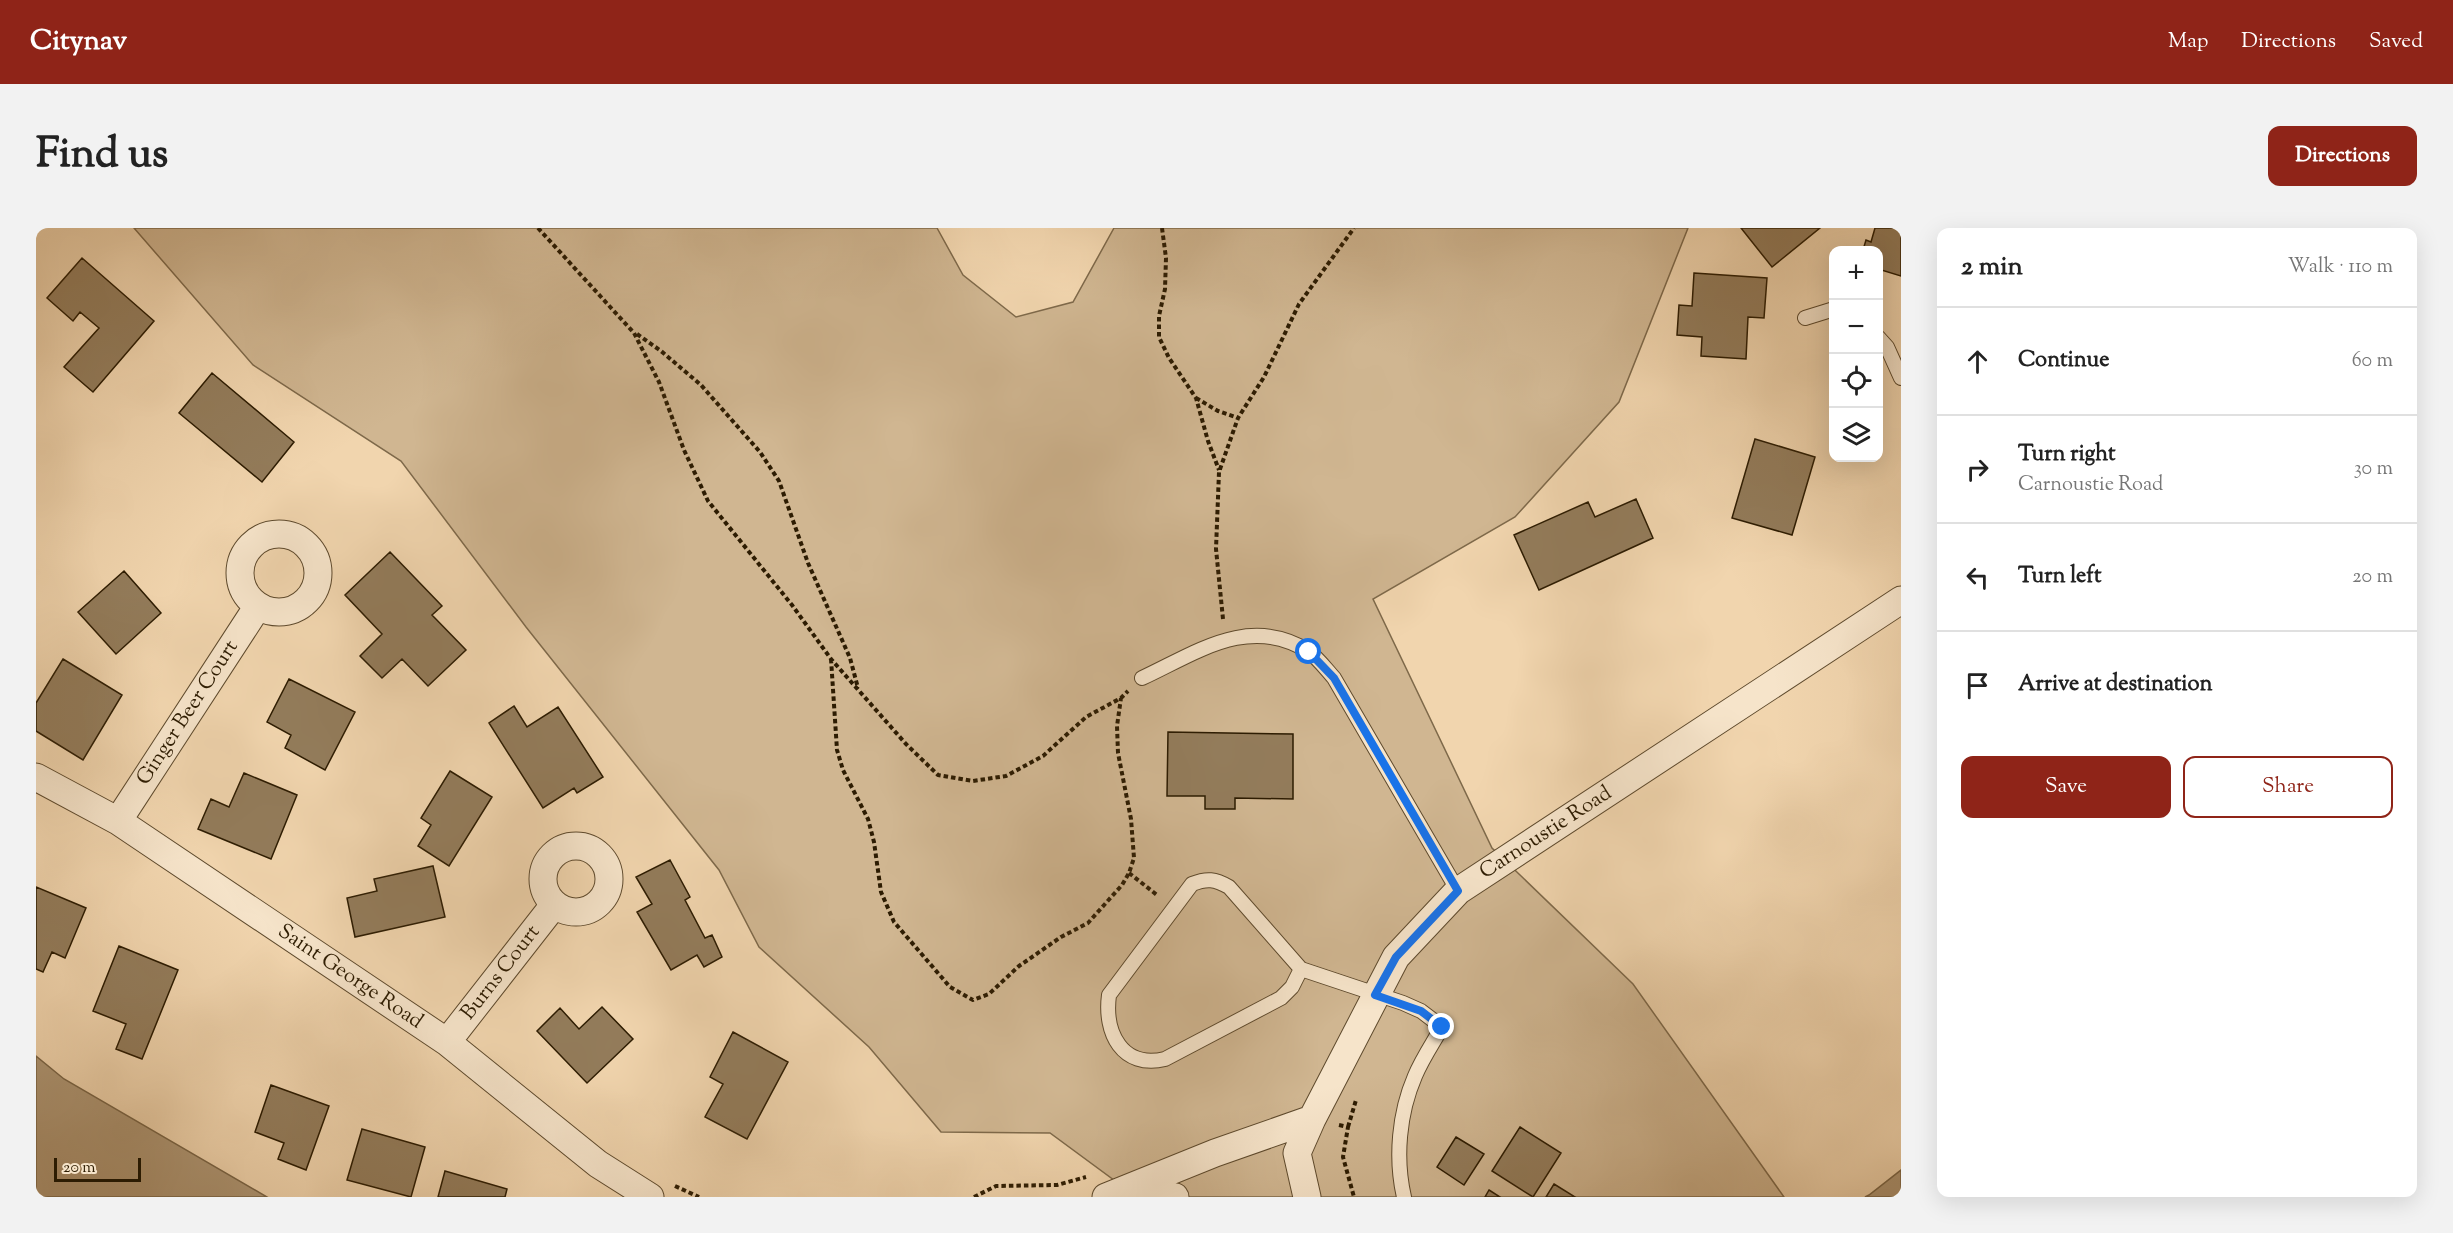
<!DOCTYPE html>
<meta charset="utf-8">
<style>
body{margin:0;font-family:"Sorts Mill Goudy",serif;background:#f2f2f2;color:#222}
.controls{position:absolute;right:18px;top:18px;display:grid;overflow:hidden;border-radius:12px;box-shadow:0 6px 24px #0002}
.controls button{width:54px;height:54px;display:grid;place-items:center;padding:0;border:0;border-bottom:2px solid #e0e0e0;background:#fff;color:#222;font:30px sans-serif}
.scale{position:absolute;left:18px;bottom:15px;width:87px;box-sizing:border-box;padding-left:6px;border:3px solid #2d1c02;border-top:0;font-size:16px;line-height:21px;white-space:nowrap;color:#2d1c02;-webkit-text-stroke:4px #f6e4ca;paint-order:stroke}
.stop{position:absolute;width:18px;height:18px;margin:-14px;border:4px solid #1a73e8;border-radius:50%;background:#fff}
.stop.end{background:#1a73e8;border-color:#fff;box-shadow:0 2px 6px #0008}
.list{margin:0;padding:0;list-style:none}
h2{display:flex;justify-content:space-between;align-items:center;height:78px;margin:0;padding:0 24px;font-size:26px}
h2 small{font-size:20px;font-weight:400;color:#767676}
.list li{display:grid;grid-template-columns:39px 1fr auto;gap:18px;align-items:center;box-sizing:border-box;height:108px;padding:0 24px;border-top:2px solid #e0e0e0}
.list b{display:block;font-size:22px;white-space:nowrap}
.list p{margin:0;font-size:20px;white-space:nowrap;color:#767676}
.list em{font-size:20px;font-style:normal;color:#767676}
.actions{display:flex;gap:12px;padding:18px 24px}
.actions a{flex:1;padding:14px 0;border:2px solid #8f2418;border-radius:12px;text-align:center;font-size:21px;color:#8f2418}
.actions .main{background:#8f2418;color:#fff}
.icon{flex:none;width:33px;height:33px;fill:none;stroke:currentColor;stroke-width:2;stroke-linecap:round;stroke-linejoin:round}
.map{position:relative;flex:none;width:1865px;height:969px;overflow:hidden;border-radius:12px}
header{display:flex;align-items:center;gap:36px;box-sizing:border-box;height:84px;padding:0 30px;background:#8f2418;color:#fff}
header strong{font-size:28px}
nav{display:flex;gap:33px;margin-inline-start:auto;font-size:21px}
.intro{display:flex;align-items:center;justify-content:space-between;box-sizing:border-box;height:144px;padding:0 36px}
h1{margin:0;font-size:42px}
.button{padding:15px 27px;border-radius:12px;background:#8f2418;color:#fff;font-size:21px;font-weight:700}
main{display:flex;gap:36px;padding:0 36px}
aside{flex:1;background:#fff;border-radius:12px;box-shadow:0 6px 24px #0002}
.map>svg:first-child{display:block}
.green{fill:#d0b691;stroke:#7e694a;stroke-width:1.5}
.water{fill:#ae9674;stroke:#7a6546;stroke-width:1.5}
.building{fill:#937c5b;stroke:#2d1c02;stroke-width:1.5}
.lines{fill:none;stroke-linecap:round;stroke-linejoin:round}
.service-casing{stroke:#5e4a2d;stroke-width:16}
.minor-casing{stroke:#5e4a2d;stroke-width:29}
.path{stroke:#2d1c02;stroke-width:4;stroke-dasharray:4.5 3;stroke-linecap:butt}
.service{stroke:#f6e4ca;stroke-width:14}
.minor{stroke:#f6e4ca;stroke-width:27}
.route{stroke:#1a73e8;stroke-width:8}
.labels{text-anchor:middle;dominant-baseline:central;stroke-width:4.5;stroke-linejoin:round;paint-order:stroke}
.street-label{font-size:21px;fill:#2d1c02;stroke:#f6e4ca}
</style>
<header>
<strong>Citynav</strong>
<nav><a>Map</a><a>Directions</a><a>Saved</a></nav>
</header>
<div class="intro"><h1>Find us</h1><a class="button">Directions</a></div>
<main>
<div class="map">
<svg width="1865" height="969" viewBox="0 0 1865 969">
<rect width="100%" height="100%" fill="#f1d5ae"/>
<filter id="stains"><feTurbulence type="fractalNoise" baseFrequency=".00333" numOctaves="4"/><feColorMatrix values="0 0 0 0 .2 0 0 0 0 .09 0 0 0 0 .02 0 0 0 .5 -.17"/></filter>
<radialGradient id="worn" r=".72"><stop offset=".6" stop-color="#630" stop-opacity="0"/><stop offset="1" stop-color="#630" stop-opacity=".3"/></radialGradient>
<path class="green" d="M98,0H901L927,47L980,89L1037,74L1078,0H1652L1583,174L1479,289L1337,371L1456,620L1597,756L1748,969H1101L1014,905L905,904L833,819L723,719L683,642L490,399L365,233L217,137Z"/>
<path class="water" d="M0,828L28,851L231,969H0Z
M1865,942V969H1829L1833,967Z"/>
<path class="building" d="M1705,0H1784L1736,39Z
M1839,0H1865V48L1842,41V22H1827L1830,12L1835,14Z
M46,30L118,93L57,164L28,139L63,100L44,84L37,93L11,70Z
M1658,45L1731,50L1728,90L1712,89L1710,131L1665,128L1666,109L1641,107L1643,77L1656,78Z
M176,145L258,214L226,254L143,185Z
M1719,211L1779,229L1756,307L1696,290Z
M1600,271L1617,310L1503,362L1478,307L1552,274L1559,289Z
M354,324L406,378L396,387L430,422L392,458L366,431L346,450L324,428L346,406L309,367Z
M88,343L125,385L80,426L42,384Z
M27,431L86,467L47,532L0,503V475Z
M253,451L319,484L289,542L249,520L255,507L231,494Z
M478,478L491,499L522,479L567,549L541,565L538,560L507,580L453,495Z
M1132,504L1257,506V571L1199,570V581H1169V568H1131Z
M414,543L456,569L413,638L382,618L395,597L385,590Z
M208,545L261,567L235,631L162,601L175,571L193,579Z
M634,632L654,669L649,672L669,710L676,707L686,729L668,739L661,727L635,742L601,684L616,676L600,649Z
M397,638L409,689L319,709L311,670L341,663L338,651Z
M0,659L50,680L29,730L16,724L7,744L0,741Z
M83,718L142,742L106,831L80,821L90,796L57,783Z
M566,779L597,811L551,855L501,803L524,780L543,801Z
M697,804L752,834L711,911L669,889L687,856L674,849Z
M235,857L293,878L270,942L242,931L248,915L219,904Z
M1484,899L1525,925L1497,969L1456,943Z
M326,901L389,919L375,969L311,952Z
M1420,909L1448,926L1428,957L1401,939Z
M409,943L471,961L469,969H402Z
M1518,956L1539,969H1510Z
M1453,962L1464,969H1449Z"/>
<g class="lines">
<defs>
<path id="service" d="M1769,90L1798,81
M1842,109L1851,119L1865,150
M1106,450C1160,425 1213,386 1272,423C1281,429 1290,441 1298,450L1422,663
M1265,741L1256,759L1245,770L1129,831C1086,841 1068,805 1073,767L1156,656C1171,650 1179,651 1193,659L1265,741L1367,775L1385,783L1406,799C1397,815 1386,831 1379,848C1363,885 1359,930 1368,969"/>
<path id="minor" d="M204 345a39 39 0 1 1 78 0a39 39 0 1 1-78 0Z
M0,549L82,593L411,814L562,936L614,969
M82,593L222,378
M507 651a33 33 0 1 1 66 0a33 33 0 1 1-66 0Z
M411,814L518,677
M1089,963L1139,969
M1070,969L1179,925L1276,891
M1271,969L1261,925L1276,891L1360,729L1422,663L1865,372"/>
</defs>
<use href="#service" class="service-casing"/>
<use href="#minor" class="minor-casing"/>
<path class="path" d="M502,0L598,105L623,154L648,222L672,273L756,377L795,431L870,516L902,547L937,553L970,548L1007,528L1050,489L1085,470L1092,463
M1126,0L1130,30L1129,61L1123,88V109L1133,130L1160,170L1172,213L1183,242
M601,106L625,123L665,157L724,224L743,253L772,335L814,430L822,460
M1160,170L1182,183L1202,190
M1187,391L1180,321L1183,244L1202,190L1228,149L1263,76L1318,0
M795,431L801,522L807,542L832,591L838,614L845,664L858,694L914,759L937,772L953,766L983,738L1025,709L1052,695L1086,657L1093,645L1098,630L1095,591L1082,525L1081,498L1085,470
M1093,645L1121,667
M1303,897L1312,899L1307,929L1318,969
M1312,899L1320,872
M639,958L663,969
M938,969L960,958L1021,957L1050,949"/>
<use href="#service" class="service"/>
<use href="#minor" class="minor"/>
</g>
<g class="lines">
<path class="route" d="M1273,424L1298,450L1422,663L1360,729L1339,767L1385,783L1406,799"/>
</g>
<g class="labels">
<g class="street-label">
<text transform="translate(152 485) rotate(-57)">Ginger Beer Court</text>
<text transform="translate(1510 605) rotate(-33)">Carnoustie Road</text>
<text transform="translate(465 745) rotate(-52)">Burns Court</text>
<text transform="translate(314 749) rotate(34)">Saint George Road</text>
</g>
</g>
<rect width="100%" height="100%" filter="url(#stains)"/>
<rect width="100%" height="100%" fill="url(#worn)"/>
</svg>
<div class="controls">
<button>+</button>
<button>−</button>
<button><svg class="icon" aria-label="locate" viewBox="0 0 24 24"><circle cx="12" cy="12" r="6"/><path d="M12 2v4M12 18v4M2 12h4M18 12h4"/></svg></button>
<button><svg class="icon" aria-label="layers" viewBox="0 0 24 24"><path d="M12 4l9 5-9 5-9-5zM3 14l9 5 9-5"/></svg></button>
</div>
<div class="scale">20 m</div>
<div class="stop" style="left:1273px;top:424px"></div>
<div class="stop end" style="left:1406px;top:799px"></div>
</div>
<aside>
<h2>2 min<small>Walk · 110 m</small></h2>
<ul class="list">
<li><svg class="icon" aria-label="ahead" viewBox="0 0 24 24"><path d="M12 20V5M6 11l6-6 6 6"/></svg><div><b>Continue</b></div><em>60 m</em></li>
<li><svg class="icon" aria-label="right" viewBox="0 0 24 24"><path d="M7 20v-9h11M14 6l5 5-5 5"/></svg><div><b>Turn right</b><p>Carnoustie Road</p></div><em>30 m</em></li>
<li><svg class="icon" aria-label="left" viewBox="0 0 24 24"><path d="M17 20v-9H6M10 6l-5 5 5 5"/></svg><div><b>Turn left</b></div><em>20 m</em></li>
<li><svg class="icon" aria-label="arrive" viewBox="0 0 24 24"><path d="M6 21V4h12l-3 4 3 4H6"/></svg><div><b>Arrive at destination</b></div></li>
</ul>
<div class="actions"><a class="main">Save</a><a>Share</a></div>
</aside>
</main>
